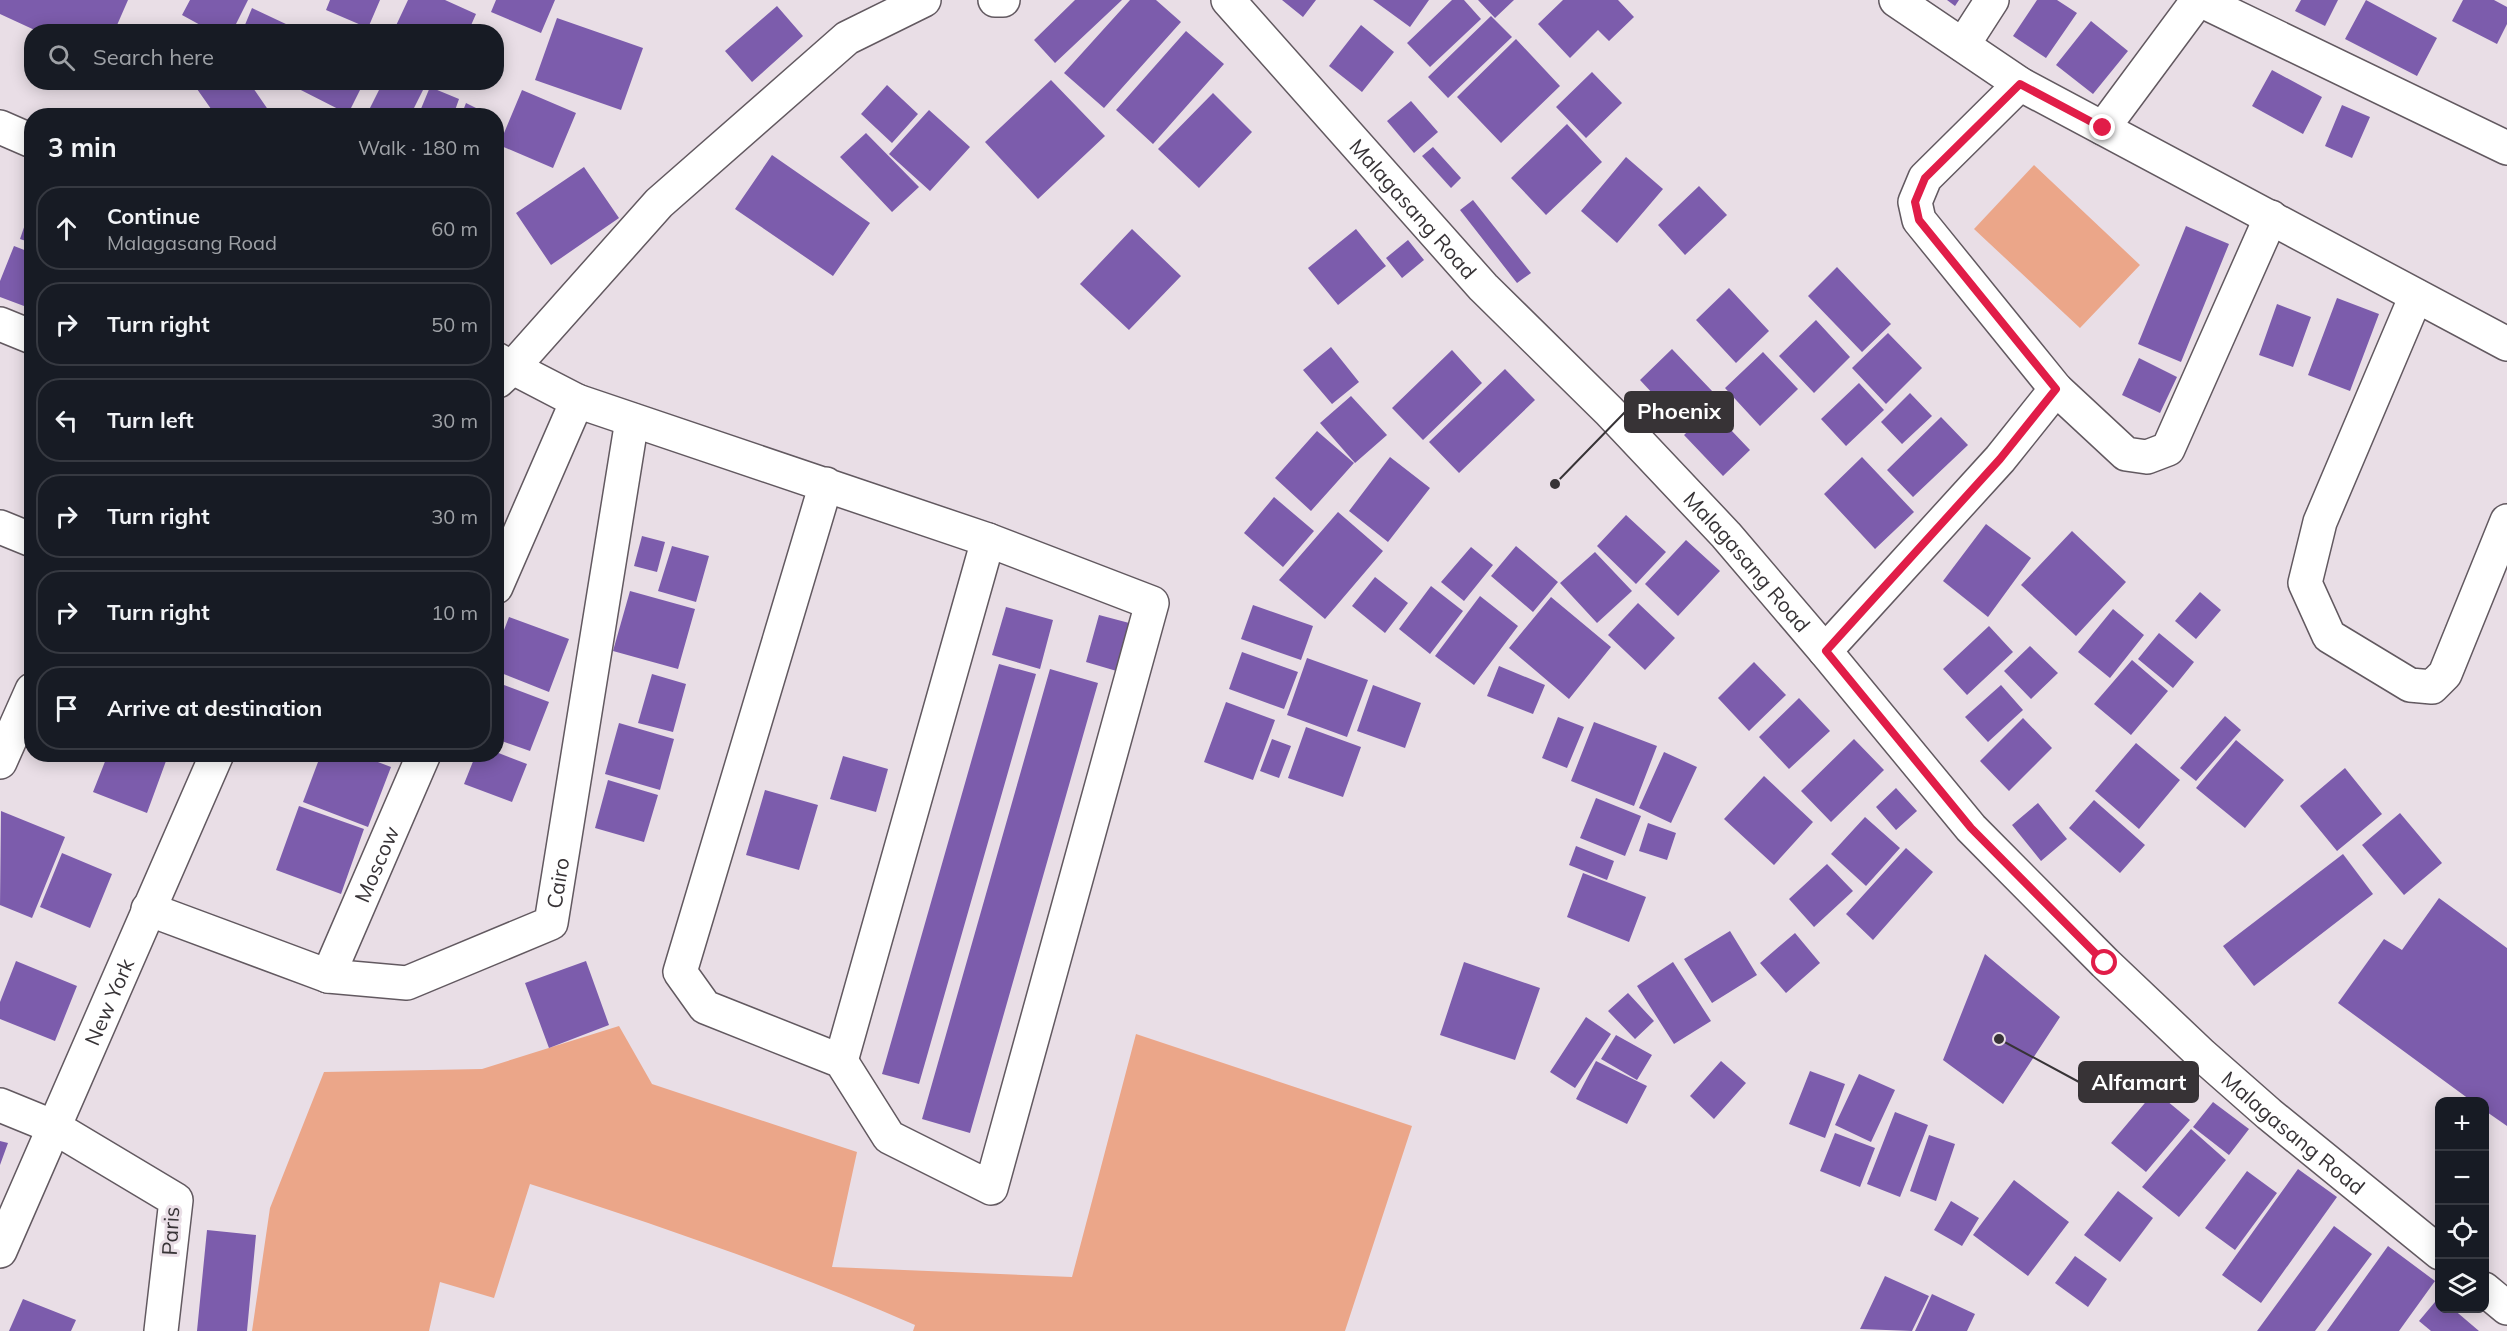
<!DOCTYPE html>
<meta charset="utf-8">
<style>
body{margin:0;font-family:Mulish,sans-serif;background:#242831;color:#f1f3f6}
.controls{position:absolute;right:18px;bottom:18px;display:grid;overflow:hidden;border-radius:12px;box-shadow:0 3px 15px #0003}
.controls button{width:54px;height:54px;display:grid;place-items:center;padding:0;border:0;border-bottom:2px solid #363941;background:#171b24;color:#f1f3f6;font:30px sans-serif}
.stop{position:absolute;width:18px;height:18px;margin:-14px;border:4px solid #e11d48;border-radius:50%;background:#fff}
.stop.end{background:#e11d48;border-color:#fff;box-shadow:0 2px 6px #0008}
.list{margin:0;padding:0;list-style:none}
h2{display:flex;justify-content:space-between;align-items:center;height:78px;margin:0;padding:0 24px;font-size:26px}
h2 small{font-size:20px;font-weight:400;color:#9ea1a6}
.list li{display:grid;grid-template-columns:39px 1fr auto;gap:18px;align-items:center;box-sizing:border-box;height:84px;margin:0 12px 12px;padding:0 12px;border:2px solid #363941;border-radius:24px}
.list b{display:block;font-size:22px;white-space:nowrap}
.list p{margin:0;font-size:20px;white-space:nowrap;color:#9ea1a6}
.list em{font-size:20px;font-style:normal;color:#9ea1a6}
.icon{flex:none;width:33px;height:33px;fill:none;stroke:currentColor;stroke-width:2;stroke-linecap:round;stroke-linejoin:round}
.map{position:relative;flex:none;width:2507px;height:1331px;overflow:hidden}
.search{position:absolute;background:#171b24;box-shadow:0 3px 15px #0003;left:24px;top:24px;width:480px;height:66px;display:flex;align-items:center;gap:15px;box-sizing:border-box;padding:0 21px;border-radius:24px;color:#9ea1a6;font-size:22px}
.panel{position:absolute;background:#171b24;box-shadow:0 3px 15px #0003;left:24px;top:108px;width:480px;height:654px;border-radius:24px}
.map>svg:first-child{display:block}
.green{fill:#eba689}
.building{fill:#7c5cac}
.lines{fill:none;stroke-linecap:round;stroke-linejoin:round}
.minor-casing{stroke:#625960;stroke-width:36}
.secondary-casing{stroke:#625960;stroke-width:36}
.minor{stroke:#fff;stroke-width:33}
.secondary{stroke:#fff;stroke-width:33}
.route{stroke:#e11d48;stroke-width:8}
.labels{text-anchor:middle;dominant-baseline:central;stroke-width:6;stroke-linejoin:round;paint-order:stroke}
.street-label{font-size:21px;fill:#373336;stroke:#e9dee6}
.leader{fill:none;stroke:#373336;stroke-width:2}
.callout-dot{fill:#373336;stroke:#e9dee6;stroke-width:2}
.callout{fill:#373336;stroke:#373336;stroke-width:2}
.callout-label{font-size:22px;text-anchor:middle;font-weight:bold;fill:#fff}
</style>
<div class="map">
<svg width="2507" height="1331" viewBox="0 0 2507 1331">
<rect width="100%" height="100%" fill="#e9dee6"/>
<path class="green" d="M2034,165L2140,265L2080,328L1974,229Z
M619,1026L652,1084L857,1152L832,1267L1072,1277L1136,1034L1412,1126L1345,1331H913L915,1325C789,1270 660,1226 530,1184L494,1298L440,1282L429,1331H252L270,1208L324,1072L482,1069Z"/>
<path class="building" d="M0,0H128L114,32H39L0,14Z
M190,0H248L232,32H213L182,15Z
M330,0H380L368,28L326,10Z
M408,0H445L476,14L468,32H393Z
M496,0H555L541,33L491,12Z
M1075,0H1122L1055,63L1034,40Z
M1130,0H1156L1181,22L1104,108L1064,73Z
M1282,0H1316L1303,17Z
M1373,0H1429L1410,27Z
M1452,0H1464L1481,19L1430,67L1407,43Z
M1478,0H1514L1495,18Z
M1563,0H1618L1634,17L1609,41L1598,30L1570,58L1538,24Z
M1947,0H1959L1955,6Z
M2037,0H2057L2077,13L2046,58L2013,36Z
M2301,0H2338L2325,26L2295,11Z
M2366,0L2437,38L2417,76L2345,39Z
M2463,0H2494L2507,7V24L2497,44L2452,21Z
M777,6L803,36L752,82L725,51Z
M252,8L288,25L285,32H242Z
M1491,16L1512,37L1448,98L1428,77Z
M557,18L643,48L621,110L535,80Z
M2091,21L2128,51L2093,94L2056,65Z
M1361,25L1394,52L1362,92L1329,66Z
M1186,31L1224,64L1153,144L1116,110Z
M1516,39L1560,86L1501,143L1457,97Z
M2272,70L2322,97L2303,134L2252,106Z
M1592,72L1622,103L1586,138L1556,107Z
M1051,80L1105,136L1038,199L985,142Z
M206,82H249L271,114L216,116L197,89Z
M293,82H364L348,114L291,85Z
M383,82H427L410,116H366Z
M887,85L918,114L892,143L861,114Z
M430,87L459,99L453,116H418Z
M522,90L576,113L553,168L499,145Z
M1213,93L1252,132L1199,188L1158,149Z
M1411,101L1438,132L1414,153L1387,121Z
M466,103L492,116H461Z
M2342,105L2370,117L2352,158L2325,146Z
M929,110L970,147L930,191L889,154Z
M1567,124L1602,162L1546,215L1511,178Z
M866,133L919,187L892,212L840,157Z
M1433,147L1461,178L1451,188L1422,156Z
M772,155L870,223L833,276L735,209Z
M1626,157L1663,189L1617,243L1581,211Z
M584,167L619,218L551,265L516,213Z
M1699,186L1727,215L1685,255L1658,225Z
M1473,200L1531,273L1517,283L1460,210Z
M31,207H32V243L20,239Z
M2186,226L2229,244L2181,362L2138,344Z
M1132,229L1181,276L1129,330L1080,284Z
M1356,229L1386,266L1338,305L1308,268Z
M1408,240L1424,260L1402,278L1386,258Z
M14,246L32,253V309L0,297V281Z
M1837,267L1891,324L1862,352L1808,296Z
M1729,288L1769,331L1736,363L1696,320Z
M2337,298L2379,314L2350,391L2308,375Z
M2277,304L2311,317L2293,367L2259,355Z
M1816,320L1850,357L1814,393L1779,356Z
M1888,333L1922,368L1886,404L1852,368Z
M1331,347L1359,382L1332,404L1303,370Z
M1672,349L1713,392L1680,423L1640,380Z
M1452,350L1482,383L1423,440L1392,408Z
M1763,352L1798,389L1760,426L1725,388Z
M2139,358L2177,377L2160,413L2122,395Z
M1505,369L1535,400L1459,473L1429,442Z
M1859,383L1884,410L1846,446L1821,419Z
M1910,393L1932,416L1902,444L1881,422Z
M1351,396L1387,435L1355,463L1320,423Z
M1711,409L1750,450L1723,476L1684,435Z
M1941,417L1968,445L1913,497L1887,470Z
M1317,431L1354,463L1311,511L1275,478Z
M1390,457L1430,488L1388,542L1349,511Z
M1862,457L1914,512L1875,549L1824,494Z
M1274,497L1314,531L1283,567L1244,533Z
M1338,512L1383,551L1325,619L1279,580Z
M1626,515L1666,552L1636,584L1597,546Z
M1986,524L2031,558L1988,617L1943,581Z
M2072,531L2126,582L2076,636L2021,585Z
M642,536L665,542L657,572L634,566Z
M1686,540L1720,571L1678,616L1645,584Z
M672,546L709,556L696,602L658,591Z
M1516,546L1558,582L1533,612L1491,576Z
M1471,547L1493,565L1464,601L1441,582Z
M1595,552L1632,591L1597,623L1560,583Z
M1375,577L1408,603L1385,633L1352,606Z
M1431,586L1463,611L1430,654L1399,629Z
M630,591L695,609L678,669L613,651Z
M2200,592L2221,610L2196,639L2175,621Z
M1480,596L1518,626L1474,685L1435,656Z
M1551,597L1611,647L1569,699L1509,648Z
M1638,603L1675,638L1645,670L1608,635Z
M1253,605L1313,626L1301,660L1241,639Z
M1006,607L1053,620L1040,669L992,655Z
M2113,609L2144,635L2110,678L2078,652Z
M1099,615L1133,624L1120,672L1086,662Z
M509,617L569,639L549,692L496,671V651Z
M1989,626L2013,652L1967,695L1943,669Z
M2159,633L2194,662L2173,688L2138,659Z
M2030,646L2058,673L2031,699L2004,671Z
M1242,652L1298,672L1284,709L1229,689Z
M1307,658L1368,680L1347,737L1287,715Z
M2132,660L2168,691L2131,735L2094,704Z
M1754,662L1786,695L1749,731L1718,698Z
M999,664L1036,674L919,1084L882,1074Z
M1499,666L1545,685L1533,714L1487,696Z
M1050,669L1098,683L970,1133L922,1119Z
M652,674L686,684L673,732L638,723Z
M496,682L549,702L530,751L496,739Z
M1373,685L1421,703L1405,748L1357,731Z
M2001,685L2023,710L1988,742L1965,717Z
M1799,698L1830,731L1789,769L1759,737Z
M1226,702L1275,720L1253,780L1204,762Z
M2225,716L2241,730L2196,781L2180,768Z
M1558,717L1584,727L1567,768L1542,758Z
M2023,718L2052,748L2009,791L1980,761Z
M1594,722L1657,746L1634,806L1571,781Z
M619,723L674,739L660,790L605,774Z
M1306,727L1361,747L1343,797L1288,778Z
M1272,739L1291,746L1279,778L1260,771Z
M1854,739L1884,770L1831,822L1801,791Z
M2236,740L2284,780L2245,828L2196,788Z
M2136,743L2180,780L2139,829L2095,791Z
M496,752L527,764L512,802L464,784L476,754H496Z
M1664,752L1697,767L1671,823L1639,808Z
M108,754H149L166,761L147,813L93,792Z
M321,754H357L391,767L368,827L303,802Z
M843,756L888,769L876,812L830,799Z
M2345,768L2382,814L2337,851L2300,806Z
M1764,776L1813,822L1774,865L1724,819Z
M608,780L658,795L644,842L595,828Z
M1896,788L1917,811L1896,830L1876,807Z
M765,790L818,805L799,870L746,855Z
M1596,798L1641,816L1625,856L1580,838Z
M2094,800L2145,845L2120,873L2069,828Z
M2038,803L2067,839L2041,861L2012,825Z
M299,806L364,829L341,894L276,870Z
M1,811L65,837L32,918L0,905Z
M2400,813L2442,863L2404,895L2362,845Z
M1865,817L1900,848L1866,886L1831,854Z
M1648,823L1676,833L1667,860L1639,851Z
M1576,846L1614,861L1607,880L1569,865Z
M1906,848L1933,872L1873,940L1846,914Z
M62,853L112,874L90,928L40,907Z
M2343,854L2373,894L2254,986L2223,946Z
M1827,864L1853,891L1814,927L1789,899Z
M1583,873L1646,897L1629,942L1567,917Z
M2439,898L2507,948V1126L2484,1110V1102H2473L2338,1003L2384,939L2402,950Z
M1730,931L1757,975L1712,1003L1684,959Z
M1795,933L1820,963L1786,993L1760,963Z
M1985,954L2060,1017L2003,1104L1943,1060Z
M16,961L77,986L55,1041L0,1019V1002Z
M586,961L609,1025L549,1048L525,983Z
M1464,962L1540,988L1515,1060L1440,1035Z
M1673,962L1711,1021L1674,1044L1637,986Z
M1628,993L1654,1021L1635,1039L1608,1011Z
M1586,1017L1611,1034L1575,1088L1550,1072Z
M1616,1035L1652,1055L1637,1080L1601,1059Z
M1596,1061L1647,1086L1627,1124L1576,1099Z
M1721,1061L1746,1083L1714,1119L1690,1096Z
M1810,1071L1845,1084L1825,1138L1789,1124Z
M1859,1074L1895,1090L1871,1142L1835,1125Z
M2155,1091L2190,1120L2146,1172L2111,1143Z
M2213,1102L2249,1129L2229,1155L2193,1127Z
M1895,1112L1928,1125L1900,1197L1867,1184Z
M2191,1129L2226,1160L2179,1217L2142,1187Z
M1835,1133L1875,1148L1860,1187L1820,1171Z
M1929,1135L1955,1144L1936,1201L1910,1191Z
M0,1141L8,1143L0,1165Z
M2298,1169L2337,1197L2261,1303L2222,1275Z
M2247,1171L2277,1193L2235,1250L2205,1228Z
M2014,1180L2069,1222L2028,1276L1973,1235Z
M2118,1191L2153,1218L2120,1262L2084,1235Z
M1951,1201L1979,1218L1962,1246L1934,1230Z
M2334,1226L2372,1254L2315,1331H2257Z
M207,1230L256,1235L247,1331H197Z
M2388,1246L2435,1281L2399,1331H2327Z
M2075,1256L2107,1279L2088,1307L2055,1283Z
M1885,1276L1929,1296L1912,1331L1860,1329Z
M1932,1294L1975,1314L1967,1331H1915Z
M2440,1296V1308H2452L2479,1331H2431L2419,1321Z
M23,1299L76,1320L71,1331H9Z"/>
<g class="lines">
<defs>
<g id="minor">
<path d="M995,0H1003"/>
<path d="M1896,0L2020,84L2507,344"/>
<path d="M2200,0L2507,148"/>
<path d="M1963,45L1992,0"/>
<path d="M2020,84L1925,178L1915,202L1919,220L2056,389L2126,454L2147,457L2168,449L2271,217"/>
<path d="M0,127L32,141"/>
<path d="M2103,128L2198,0"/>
<path d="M2416,296L2320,522L2305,583L2329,636L2410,685L2432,687L2445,674L2507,521"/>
<path d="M0,324L32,337"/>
<path d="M496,359L577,401L988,540L1152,603L991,1188L889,1137L841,1061L705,1007L680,972L826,484"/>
<path d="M498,381L513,367L659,203L847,38L924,0"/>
<path d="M0,527L32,540"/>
<path d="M496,587L577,401"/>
<path d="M1825,651L2000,459L2056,389"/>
<path d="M0,762L32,690"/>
<path id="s1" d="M148,909L328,976L407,983L551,923L632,420"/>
<path id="s2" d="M328,976L424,754"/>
<path d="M841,1061L988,540"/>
<path d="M0,1105L54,1127L176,1200L161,1331"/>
<path id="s3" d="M0,1251L217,754"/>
</g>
<g id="secondary">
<path id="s4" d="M1228,0L1483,287L1609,411L1726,535L1825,651L1971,828L2105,963L2202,1055L2269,1114L2440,1253"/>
<path d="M2484,1289L2507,1308"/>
</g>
</defs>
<use href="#minor" class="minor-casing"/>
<use href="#secondary" class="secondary-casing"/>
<use href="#minor" class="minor"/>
<use href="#secondary" class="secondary"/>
</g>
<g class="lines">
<path class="route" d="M2103,128L2020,84L1925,178L1915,202L1919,220L2056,389L2000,459L1826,651L1971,828L2105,963"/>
</g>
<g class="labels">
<g class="street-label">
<text stroke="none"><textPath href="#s4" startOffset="279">Malagasang Road</textPath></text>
<text stroke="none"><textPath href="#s4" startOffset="765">Malagasang Road</textPath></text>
<text stroke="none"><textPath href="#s2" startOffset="122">Moscow</textPath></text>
<text stroke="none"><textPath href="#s1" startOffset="468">Cairo</textPath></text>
<text stroke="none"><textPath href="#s3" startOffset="272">New York</textPath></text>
<text stroke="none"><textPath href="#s4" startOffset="1557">Malagasang Road</textPath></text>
<text transform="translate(170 1231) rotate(-87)">Paris</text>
</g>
</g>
<path class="leader" d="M1555 484L1625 412M1999 1039L2079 1082"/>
<g class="callout-dot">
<circle cx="1555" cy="484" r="6"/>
<circle cx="1999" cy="1039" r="6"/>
</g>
<g class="callout">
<rect x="1625" y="392" width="108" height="40" rx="6"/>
<rect x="2079" y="1062" width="119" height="40" rx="6"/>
</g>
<g class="callout-label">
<text x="1679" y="419">Phoenix</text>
<text x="2139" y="1090">Alfamart</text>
</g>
</svg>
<div class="controls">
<button>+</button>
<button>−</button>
<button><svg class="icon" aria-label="locate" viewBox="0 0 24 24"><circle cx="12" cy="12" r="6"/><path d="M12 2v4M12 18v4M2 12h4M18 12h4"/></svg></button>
<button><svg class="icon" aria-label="layers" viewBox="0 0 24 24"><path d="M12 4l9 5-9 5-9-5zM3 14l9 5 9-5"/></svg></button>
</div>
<div class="stop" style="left:2105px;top:963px"></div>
<div class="stop end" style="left:2103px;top:128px"></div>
<div class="search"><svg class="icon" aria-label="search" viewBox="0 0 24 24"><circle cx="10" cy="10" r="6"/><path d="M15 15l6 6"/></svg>Search here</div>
<section class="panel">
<h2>3 min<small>Walk · 180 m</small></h2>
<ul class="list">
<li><svg class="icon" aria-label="ahead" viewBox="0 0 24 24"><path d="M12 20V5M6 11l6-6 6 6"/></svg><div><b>Continue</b><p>Malagasang Road</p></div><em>60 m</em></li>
<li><svg class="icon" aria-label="right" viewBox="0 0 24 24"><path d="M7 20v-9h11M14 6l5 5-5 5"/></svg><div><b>Turn right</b></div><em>50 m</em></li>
<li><svg class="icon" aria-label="left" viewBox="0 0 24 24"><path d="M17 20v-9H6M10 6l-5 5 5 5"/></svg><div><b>Turn left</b></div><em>30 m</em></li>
<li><svg class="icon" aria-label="right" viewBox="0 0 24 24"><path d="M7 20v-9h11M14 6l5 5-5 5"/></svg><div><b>Turn right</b></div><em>30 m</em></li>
<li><svg class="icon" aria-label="right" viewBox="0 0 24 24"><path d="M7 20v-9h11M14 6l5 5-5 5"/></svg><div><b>Turn right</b></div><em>10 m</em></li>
<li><svg class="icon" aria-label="arrive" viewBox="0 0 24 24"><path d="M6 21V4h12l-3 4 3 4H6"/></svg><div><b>Arrive at destination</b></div></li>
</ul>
</section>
</div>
